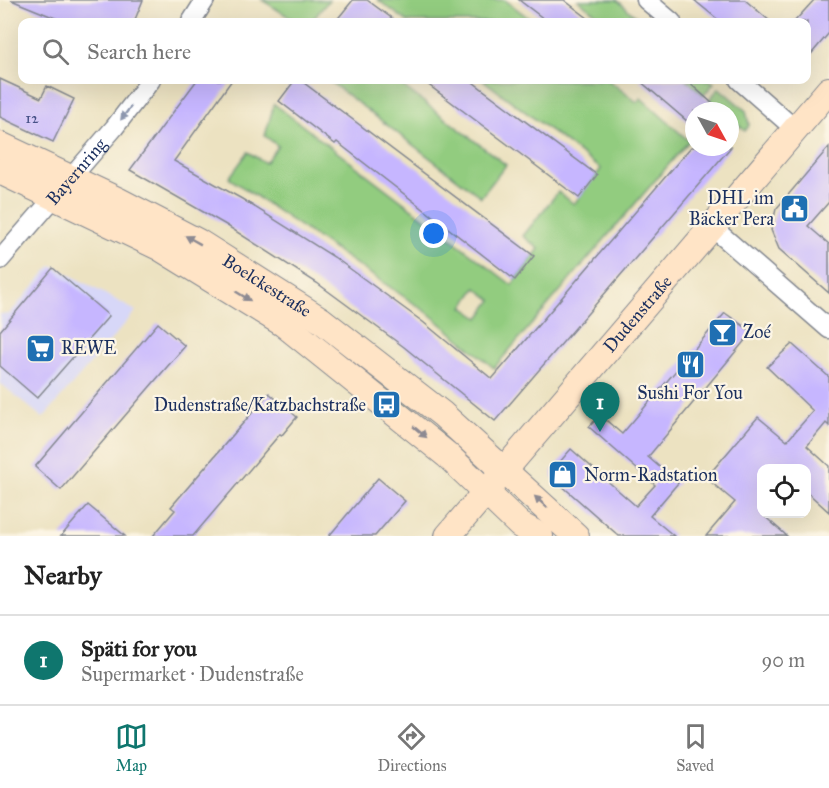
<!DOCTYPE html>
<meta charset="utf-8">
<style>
body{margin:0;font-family:"IM FELL Great Primer",serif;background:#f2f2f2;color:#222}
.controls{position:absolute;right:18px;bottom:18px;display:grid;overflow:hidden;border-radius:12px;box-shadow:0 6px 24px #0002}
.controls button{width:54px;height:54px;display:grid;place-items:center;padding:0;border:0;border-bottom:2px solid #e0e0e0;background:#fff;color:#222;font:30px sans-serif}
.compass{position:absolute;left:685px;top:102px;width:54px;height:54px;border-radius:50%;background:#fff;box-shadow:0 6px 24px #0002;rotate:130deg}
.you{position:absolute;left:434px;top:234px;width:21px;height:21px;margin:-15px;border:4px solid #fff;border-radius:50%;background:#1a73e8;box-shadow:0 0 0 9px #1a73e833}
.badge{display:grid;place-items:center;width:39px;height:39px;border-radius:50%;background:#0f766e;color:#fff;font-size:20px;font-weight:700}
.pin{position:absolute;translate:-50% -50px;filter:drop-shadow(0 2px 3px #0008)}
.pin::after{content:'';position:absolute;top:32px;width:21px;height:18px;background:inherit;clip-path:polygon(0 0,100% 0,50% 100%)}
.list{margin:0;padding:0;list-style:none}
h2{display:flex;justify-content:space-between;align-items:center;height:78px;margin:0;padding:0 24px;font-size:26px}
h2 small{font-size:20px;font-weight:400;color:#767676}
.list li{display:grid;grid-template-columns:39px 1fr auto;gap:18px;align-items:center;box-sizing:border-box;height:90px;padding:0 24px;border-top:2px solid #e0e0e0}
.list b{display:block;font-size:22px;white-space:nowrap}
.list p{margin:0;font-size:20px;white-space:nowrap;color:#767676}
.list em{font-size:20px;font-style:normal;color:#767676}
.icon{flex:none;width:33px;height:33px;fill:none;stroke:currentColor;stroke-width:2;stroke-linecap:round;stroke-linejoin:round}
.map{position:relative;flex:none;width:829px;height:536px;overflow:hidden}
.search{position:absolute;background:#fff;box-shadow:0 6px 24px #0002;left:18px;right:18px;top:18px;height:66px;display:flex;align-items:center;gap:15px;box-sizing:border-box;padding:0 21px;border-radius:12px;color:#767676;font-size:22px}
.sheet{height:168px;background:#fff}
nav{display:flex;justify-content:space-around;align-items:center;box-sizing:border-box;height:84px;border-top:2px solid #e0e0e0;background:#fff;font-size:16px;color:#767676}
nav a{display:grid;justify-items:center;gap:3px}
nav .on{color:#0f766e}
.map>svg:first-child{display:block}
.built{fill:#d7d7f8}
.green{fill:#92cc7f;stroke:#567e6e;stroke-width:1.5;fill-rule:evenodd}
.building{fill:#c6b6ff}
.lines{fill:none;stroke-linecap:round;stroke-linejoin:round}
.street-casing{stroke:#848890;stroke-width:21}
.secondary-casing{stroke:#848890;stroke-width:28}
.street{stroke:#fff;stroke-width:18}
.secondary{stroke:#ffe4c6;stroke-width:26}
.oneway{fill:#8d97ae}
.oneway2{fill:#8d8a92}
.labels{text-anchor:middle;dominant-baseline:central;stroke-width:4.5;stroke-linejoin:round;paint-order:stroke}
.number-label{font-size:15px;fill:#465186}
.street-label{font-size:18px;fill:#1b2f5e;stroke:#fcf5e5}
.poi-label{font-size:18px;fill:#1b2f5e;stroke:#fcf5e5;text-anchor:start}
</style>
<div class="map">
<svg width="829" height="536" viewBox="0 0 829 536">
<rect width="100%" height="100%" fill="#fcf5e5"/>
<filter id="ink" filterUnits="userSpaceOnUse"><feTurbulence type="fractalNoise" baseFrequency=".0167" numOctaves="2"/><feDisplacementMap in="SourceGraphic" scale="12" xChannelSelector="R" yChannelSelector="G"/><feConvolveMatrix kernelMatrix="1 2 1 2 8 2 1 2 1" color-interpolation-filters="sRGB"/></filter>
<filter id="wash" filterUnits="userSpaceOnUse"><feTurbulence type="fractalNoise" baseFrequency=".008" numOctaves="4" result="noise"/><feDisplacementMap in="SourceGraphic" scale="24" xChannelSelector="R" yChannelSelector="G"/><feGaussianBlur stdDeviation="1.35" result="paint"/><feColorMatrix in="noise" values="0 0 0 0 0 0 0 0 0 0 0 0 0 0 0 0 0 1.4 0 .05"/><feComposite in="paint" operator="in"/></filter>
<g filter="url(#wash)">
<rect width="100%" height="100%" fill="#ece2c1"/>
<path class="built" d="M52,265L136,311L43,418L0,383V314H9Z"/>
<path class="green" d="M262,0H329L311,22H297Z
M378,0H505L534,22H408Z
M578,0H617L642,22H607Z
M328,80H395L506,165L481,197Z
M483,80H608L637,102L641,98L689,141L494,368L428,313L229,178L248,152L265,163L278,146L265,136L274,104L512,285L539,249L523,236L558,192L574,204L601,169ZM476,288L492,300L479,318L463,307Z
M686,80H709L714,83L704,95Z
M719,88L746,111L749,125L745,131L730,118V111H722L709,100Z
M368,370L462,448L458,453L364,374Z"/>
<g id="blocks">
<path class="building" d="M11,0H143L134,22H65Z
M353,0H367L397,22H335Z
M519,0H564L593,22H548Z
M694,0H745L771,22H721Z
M814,0H829V33L807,59V22H794Z
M0,79L41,98L47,86L74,99L53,142L0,117Z
M197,80H232L174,161L242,199L334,257L423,322L492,379L691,147H731L495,421L404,347L317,283L226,225L130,170Z
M295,80H300L534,256L515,280L337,142L335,144L279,101Z
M422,80H470L597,175L579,198Z
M639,80H686L721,111H694V127Z
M829,147V202L808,226L829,244V293L779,249L771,230L776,209Z
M53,268L109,316L37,398L0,366V331Z
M725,313L752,332L648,457L678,483L650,516L674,536H619L552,477V471L571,449L636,506L655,485L589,427L600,415L622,434Z
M158,323L185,346L61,490L35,467Z
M792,344L829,377V426L826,423L807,446L829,466V512L807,492V468H762V514L787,536H706L735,502L706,478L758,417L787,441L813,411L767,367Z
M269,393L297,417L282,435L280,434L193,536H153L175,510L171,507Z
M378,478L405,501L375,536H329Z
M88,505L125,536H61Z"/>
</g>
</g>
<g filter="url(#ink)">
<use href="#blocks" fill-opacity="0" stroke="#848890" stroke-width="1.5"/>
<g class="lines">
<defs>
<g id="street">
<path d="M646,0L672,22"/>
<path d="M191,22L205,0"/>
<path d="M739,80L796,130"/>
<path d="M712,227L829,329"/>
<path id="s1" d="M0,260L114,128L151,80"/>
</g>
<g id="secondary">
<path id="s2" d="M0,145L119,201L198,242L321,320L442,414L576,536"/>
<path d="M0,171L159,247L284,324L447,455L520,525L540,536"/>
<path id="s3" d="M448,536L829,90"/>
</g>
</defs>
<use href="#street" class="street-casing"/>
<use href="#secondary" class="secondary-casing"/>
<use href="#street" class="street"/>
<use href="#secondary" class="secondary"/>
</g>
<defs><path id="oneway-solid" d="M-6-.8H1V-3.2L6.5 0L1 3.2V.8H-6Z" transform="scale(1.5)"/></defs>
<use class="oneway" href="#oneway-solid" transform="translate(126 113) rotate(127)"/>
<g class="oneway2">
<use href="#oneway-solid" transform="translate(193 240) rotate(-151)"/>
<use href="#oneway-solid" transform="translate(243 296) rotate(32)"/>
<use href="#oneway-solid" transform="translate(420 432) rotate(40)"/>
<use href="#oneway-solid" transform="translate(541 502) rotate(-138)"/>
</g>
</g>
<defs>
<symbol id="civic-square" viewBox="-11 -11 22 22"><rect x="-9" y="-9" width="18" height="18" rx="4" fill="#1f6fb2" stroke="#fcf5e5"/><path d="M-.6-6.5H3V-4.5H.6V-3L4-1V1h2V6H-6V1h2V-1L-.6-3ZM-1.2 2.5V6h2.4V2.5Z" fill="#fff"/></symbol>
<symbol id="bar-square" viewBox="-11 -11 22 22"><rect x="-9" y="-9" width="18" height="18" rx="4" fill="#1f6fb2" stroke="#fcf5e5"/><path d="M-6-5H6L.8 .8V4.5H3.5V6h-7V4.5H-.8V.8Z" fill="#fff"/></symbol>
<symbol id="supermarket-square" viewBox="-11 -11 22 22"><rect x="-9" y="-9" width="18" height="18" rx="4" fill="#1f6fb2" stroke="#fcf5e5"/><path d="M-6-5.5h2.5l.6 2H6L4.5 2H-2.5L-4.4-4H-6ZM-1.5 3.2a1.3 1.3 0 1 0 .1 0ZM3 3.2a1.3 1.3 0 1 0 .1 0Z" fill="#fff"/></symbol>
<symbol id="restaurant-square" viewBox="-11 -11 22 22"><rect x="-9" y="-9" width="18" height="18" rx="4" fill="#1f6fb2" stroke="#fcf5e5"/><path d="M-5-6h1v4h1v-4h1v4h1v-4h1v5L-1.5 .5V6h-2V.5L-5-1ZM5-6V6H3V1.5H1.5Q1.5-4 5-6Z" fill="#fff"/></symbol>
<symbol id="bus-square" viewBox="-11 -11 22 22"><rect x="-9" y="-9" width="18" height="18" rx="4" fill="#1f6fb2" stroke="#fcf5e5"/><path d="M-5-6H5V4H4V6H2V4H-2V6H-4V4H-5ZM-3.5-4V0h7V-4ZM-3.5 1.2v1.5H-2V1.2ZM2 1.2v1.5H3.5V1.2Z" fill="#fff"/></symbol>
<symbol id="shop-square" viewBox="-11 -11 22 22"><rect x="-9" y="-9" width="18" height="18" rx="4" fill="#1f6fb2" stroke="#fcf5e5"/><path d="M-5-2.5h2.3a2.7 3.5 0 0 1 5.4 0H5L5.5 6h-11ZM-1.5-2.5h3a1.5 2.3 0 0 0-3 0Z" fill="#fff"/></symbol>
</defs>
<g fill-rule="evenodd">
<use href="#civic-square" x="778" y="192" width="33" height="33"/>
<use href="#bar-square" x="706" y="316" width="33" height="33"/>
<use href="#supermarket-square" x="24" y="332" width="33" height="33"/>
<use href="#restaurant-square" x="674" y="348" width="33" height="33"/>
<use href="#bus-square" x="370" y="388" width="33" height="33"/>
<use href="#shop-square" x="546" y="458" width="33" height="33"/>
</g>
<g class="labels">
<g class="number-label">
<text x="32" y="118">12</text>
</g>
<g class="street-label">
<text stroke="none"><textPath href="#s1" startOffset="117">Bayernring</textPath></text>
<text stroke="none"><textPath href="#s2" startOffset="302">Boelckestraße</textPath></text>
<text stroke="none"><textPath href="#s3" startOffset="292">Dudenstraße</textPath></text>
</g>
<g class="poi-label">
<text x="774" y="198" text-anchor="end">DHL im<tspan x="774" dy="21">Bäcker Pera</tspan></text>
<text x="743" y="332">Zoé</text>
<text x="61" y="348">REWE</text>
<text x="690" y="393" text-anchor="middle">Sushi For You</text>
<text x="366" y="405" text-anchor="end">Dudenstraße/Katzbachstraße</text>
<text x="584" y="475">Norm-Radstation</text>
</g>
</g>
</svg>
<div class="controls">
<button><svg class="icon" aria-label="locate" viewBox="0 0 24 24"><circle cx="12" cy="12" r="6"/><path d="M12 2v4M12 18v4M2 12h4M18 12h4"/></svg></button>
</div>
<svg class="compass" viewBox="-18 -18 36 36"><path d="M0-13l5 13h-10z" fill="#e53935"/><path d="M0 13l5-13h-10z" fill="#767676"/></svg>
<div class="you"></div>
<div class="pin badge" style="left:600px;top:432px">1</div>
<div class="search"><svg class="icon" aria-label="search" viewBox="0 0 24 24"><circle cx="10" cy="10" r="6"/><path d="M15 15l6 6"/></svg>Search here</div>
</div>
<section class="sheet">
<h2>Nearby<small></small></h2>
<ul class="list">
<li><span class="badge">1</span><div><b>Späti for you</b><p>Supermarket · Dudenstraße</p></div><em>90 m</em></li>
</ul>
</section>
<nav>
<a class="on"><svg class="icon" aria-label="map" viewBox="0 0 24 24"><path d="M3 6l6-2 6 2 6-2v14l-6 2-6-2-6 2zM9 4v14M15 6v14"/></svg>Map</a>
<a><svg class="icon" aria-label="directions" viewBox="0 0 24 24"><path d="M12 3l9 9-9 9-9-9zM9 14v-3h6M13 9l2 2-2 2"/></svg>Directions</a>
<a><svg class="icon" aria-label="saved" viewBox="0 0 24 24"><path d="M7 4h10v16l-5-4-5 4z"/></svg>Saved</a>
</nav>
